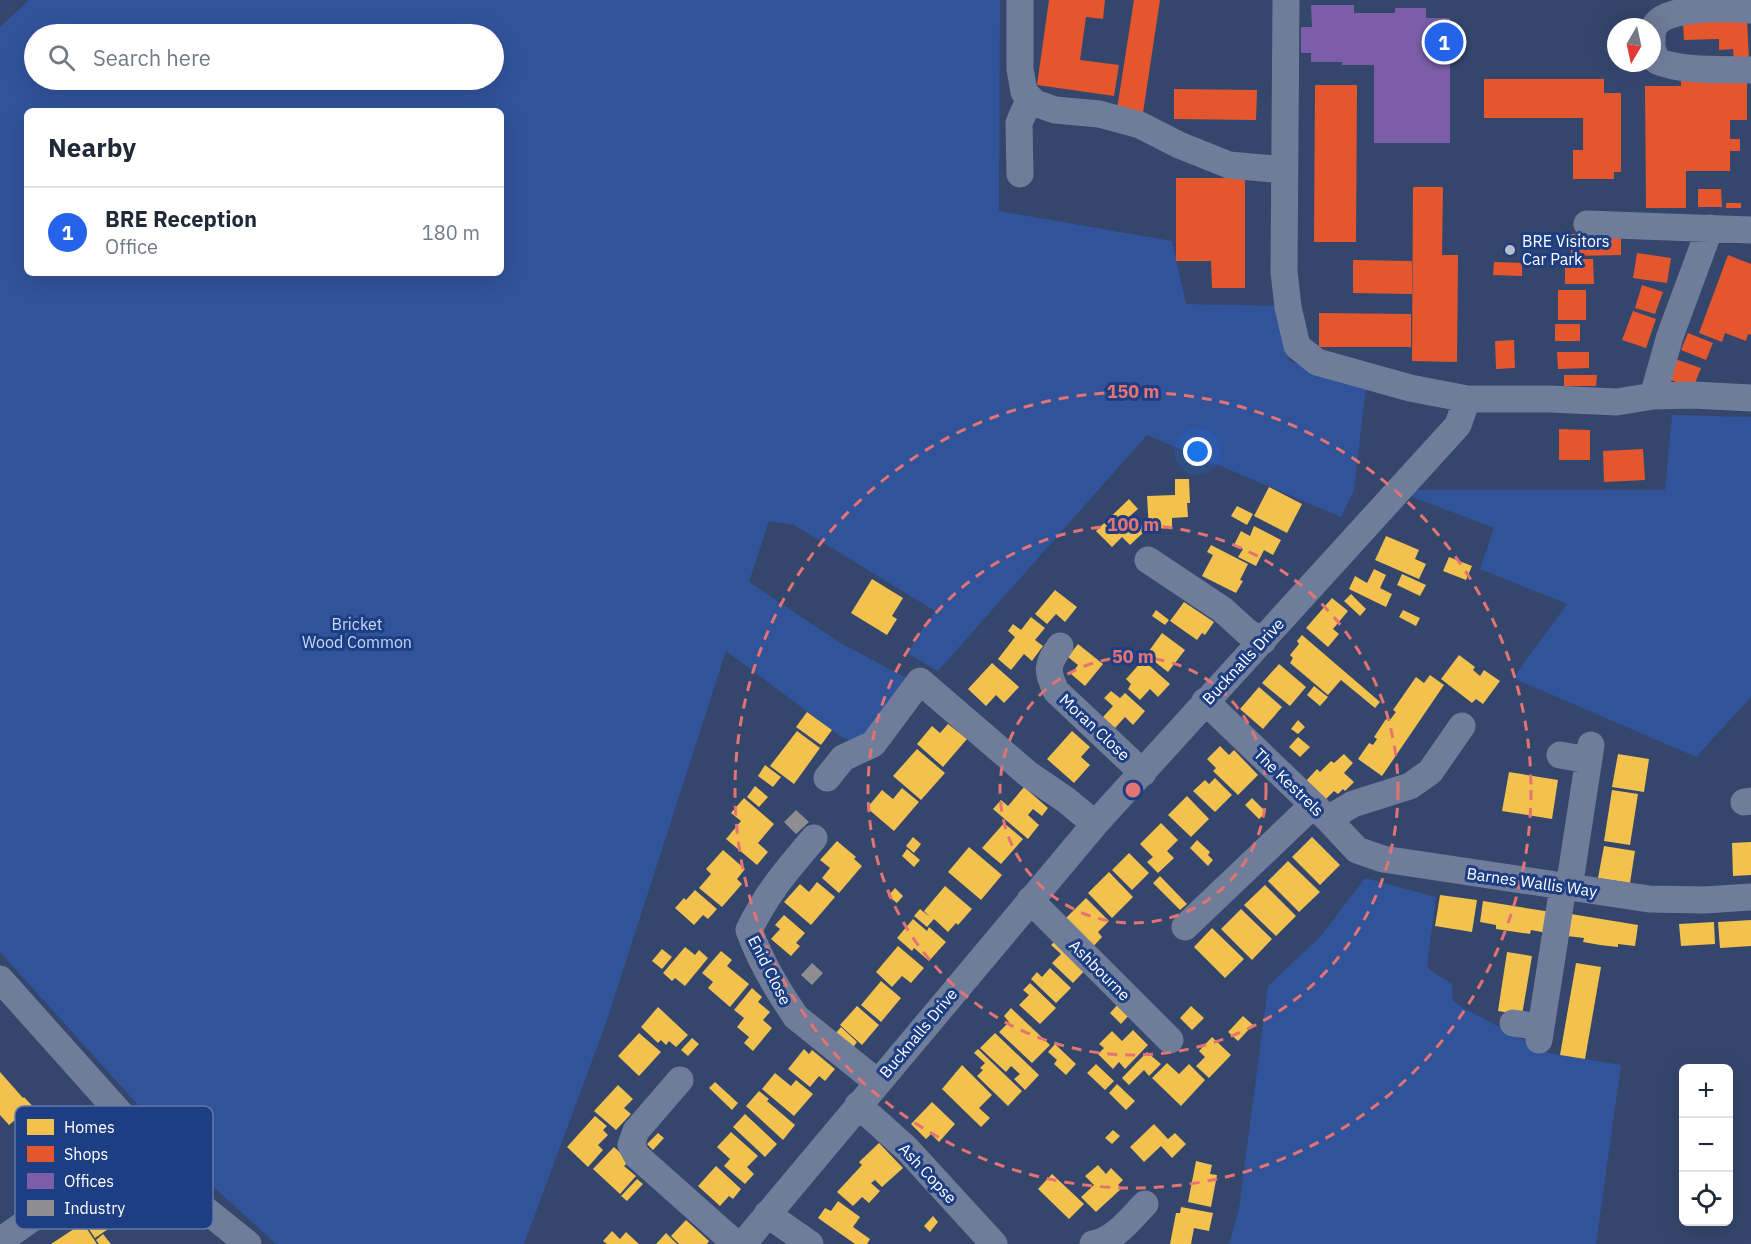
<!DOCTYPE html>
<meta charset="utf-8">
<style>
body{margin:0;font-family:"IBM Plex Sans",sans-serif;background:#f6f6f7;color:#1f2937}
.controls{position:absolute;right:18px;bottom:18px;display:grid;overflow:hidden;border-radius:9px;box-shadow:0 6px 24px #0002}
.controls button{width:54px;height:54px;display:grid;place-items:center;padding:0;border:0;border-bottom:2px solid #e0e1e3;background:#fff;color:#1f2937;font:30px sans-serif}
.compass{position:absolute;left:1607px;top:18px;width:54px;height:54px;border-radius:50%;background:#fff;box-shadow:0 6px 24px #0002;rotate:189deg}
.you{position:absolute;left:1198px;top:452px;width:21px;height:21px;margin:-15px;border:4px solid #fff;border-radius:50%;background:#1a73e8;box-shadow:0 0 0 9px #1a73e833}
.badge{display:grid;place-items:center;width:39px;height:39px;border-radius:50%;background:#2563eb;color:#fff;font-size:20px;font-weight:700}
.pin{position:absolute;translate:-50% -50%;border:3px solid #fff;box-shadow:0 2px 6px #0006}
.list{margin:0;padding:0;list-style:none}
h2{display:flex;justify-content:space-between;align-items:center;height:78px;margin:0;padding:0 24px;font-size:26px}
h2 small{font-size:20px;font-weight:400;color:#747a83}
.list li{display:grid;grid-template-columns:39px 1fr auto;gap:18px;align-items:center;box-sizing:border-box;height:90px;padding:0 24px;border-top:2px solid #e0e1e3}
.list b{display:block;font-size:22px;white-space:nowrap}
.list p{margin:0;font-size:20px;white-space:nowrap;color:#747a83}
.list em{font-size:20px;font-style:normal;color:#747a83}
.icon{flex:none;width:33px;height:33px;fill:none;stroke:currentColor;stroke-width:2;stroke-linecap:round;stroke-linejoin:round}
.map{position:relative;flex:none;width:1751px;height:1244px;overflow:hidden}
.search{position:absolute;background:#fff;box-shadow:0 6px 24px #0002;left:24px;top:24px;width:480px;height:66px;display:flex;align-items:center;gap:15px;box-sizing:border-box;padding:0 21px;border-radius:33px;color:#747a83;font-size:22px}
.panel{position:absolute;background:#fff;box-shadow:0 6px 24px #0002;left:24px;top:108px;width:480px;height:168px;border-radius:9px}
.map>svg:first-child{display:block}
.green{fill:#31539a;fill-rule:evenodd}
.homes{fill:#f2c14e}
.shops{fill:#e4572e}
.offices{fill:#7b5ea7}
.industry{fill:#8d8d92}
.lines{fill:none;stroke-linecap:round;stroke-linejoin:round}
.minor{stroke:#707d9a;stroke-width:27}
.ring{fill:none;stroke:#e47373;stroke-width:3;stroke-dasharray:10 8}
.poi-dot{fill:#b8becc;stroke:#1d3e83;stroke-width:2}
.labels{text-anchor:middle;dominant-baseline:central;stroke-width:6;stroke-linejoin:round;paint-order:stroke}
.poi-label{font-size:16px;fill:#fff;stroke:#1d3e83;text-anchor:start}
.park-label{font-size:16px;fill:#c8d8f7;stroke:#1d3e83}
.street-label{font-size:16px;fill:#fff;stroke:#1d3e83}
.key{fill:#1d3e83;stroke:#6178a8;stroke-width:1.5}
.key-label{font-size:16px;fill:#fff}
.centre{fill:#e47373;stroke:#1d3e83;stroke-width:3}
.ring-label{font-size:18px;text-anchor:middle;font-weight:bold;fill:#e47373;stroke:#1d3e83;stroke-width:6;stroke-linejoin:round;paint-order:stroke}
</style>
<div class="map">
<svg width="1751" height="1244" viewBox="0 0 1751 1244">
<rect width="100%" height="100%" fill="#34466c"/>
<path class="green" d="M29,0H1000L999,211L1172,241L1186,304L1281,306L1289,361L1366,387L1354,490L1341,517L1147,435L938,671L907,653L935,611L794,525L769,521L749,582L839,642L906,678L869,737L853,742L840,736L726,651L605,1026L524,1244H276L203,1177L0,952V27ZM34,34H494V80H34ZM27,111H501V273H27Z
M1672,415L1751,417V697L1696,757L1513,678L1567,604L1480,569L1494,528L1410,496L1417,490H1665Z
M1365,878L1436,897L1427,966L1431,971L1452,984L1453,1000L1458,1005L1548,1053L1621,1065L1596,1244H1229L1239,1208L1268,986L1321,936Z"/>
<path class="homes" d="M1175,479H1189L1190,503H1187L1188,517L1172,518V528L1149,529L1147,496L1175,495Z
M1269,487L1302,504L1287,533L1254,516Z
M1129,499L1138,509L1131,515L1146,530L1130,545L1122,537L1112,547L1096,531Z
M1237,506L1253,514L1247,525L1231,516Z
M1254,526L1281,540L1273,555L1264,550L1256,566L1238,557L1243,549L1234,545L1241,531L1250,536Z
M1386,536L1419,550L1415,559L1426,564L1419,579L1375,560Z
M1211,545L1248,564L1240,580L1243,581L1236,593L1202,576L1213,555L1207,552Z
M1449,557L1472,566L1466,580L1443,571Z
M1374,569L1386,575L1380,588L1392,594L1386,607L1349,589L1355,576L1367,583Z
M1402,574L1426,585L1420,596L1397,585Z
M872,579L903,598L892,616L897,619L887,635L851,613Z
M1055,590L1077,607L1065,622L1056,614L1047,624L1035,614Z
M1351,594L1366,609L1360,616L1344,601Z
M1332,598L1348,611L1333,629L1339,634L1328,647L1306,628Z
M1184,602L1214,622L1205,635L1202,633L1197,640L1170,621Z
M1156,610L1169,620L1165,625L1152,616Z
M1403,610L1420,618L1416,626L1399,617Z
M1031,617L1045,628L1035,640L1043,646L1032,661L1024,654L1011,670L998,659L1015,637L1008,631L1013,624L1021,630Z
M1162,633L1185,650L1168,672L1146,655Z
M1302,635L1380,702L1375,708L1341,680L1328,695L1290,663L1293,658L1290,655L1299,644L1297,641Z
M1078,644L1103,664L1085,686L1071,674L1078,665L1068,657Z
M1459,655L1475,667L1473,670L1480,676L1484,670L1500,681L1483,704L1476,699L1472,703L1441,679Z
M1143,660L1170,684L1158,697L1150,689L1140,700L1128,689L1131,684L1126,679Z
M992,663L1019,687L1004,703L996,695L986,706L968,689Z
M1279,664L1306,687L1290,706L1262,683Z
M1430,675L1444,685L1382,776L1358,759L1369,743L1373,745L1377,739L1374,737L1386,719L1389,721L1396,712L1393,710L1416,677L1424,683Z
M1314,686L1328,697L1320,706L1307,695Z
M1259,687L1282,707L1263,729L1240,709Z
M1111,691L1120,698L1125,693L1145,711L1133,725L1125,717L1115,728L1103,717L1113,706L1104,698Z
M807,712L832,730L821,745L796,727Z
M1298,720L1305,727L1298,734L1291,729Z
M948,724L967,739L943,767L917,744L932,726L940,733Z
M797,731L820,748L794,784L770,766Z
M1072,731L1090,747L1081,757L1090,765L1074,783L1047,759Z
M1298,737L1310,747L1300,757L1289,747Z
M1220,746L1229,755L1234,750L1258,775L1238,795L1213,771L1216,768L1207,759Z
M917,749L945,773L921,800L893,776Z
M1344,754L1353,763L1344,773L1354,782L1345,791L1343,789L1338,794L1334,791L1326,799L1306,781L1317,769L1320,772L1331,761L1334,763Z
M1618,754L1649,759L1644,792L1612,787Z
M765,765L781,777L773,787L758,776Z
M1509,772L1558,780L1552,819L1502,811Z
M1215,778L1232,795L1215,812L1193,791L1205,780L1209,784Z
M755,786L768,797L759,807L747,797Z
M1024,787L1048,808L1042,816L1033,809L1028,815L1039,825L1028,839L993,809L1001,800L1008,806Z
M902,788L919,802L894,831L867,808L882,790L893,799Z
M1612,790L1638,794L1630,845L1604,841Z
M1187,796L1209,819L1191,837L1168,815Z
M744,798L774,824L758,843L768,852L757,865L726,839L741,821L731,813Z
M1252,798L1266,812L1259,819L1245,805Z
M1004,823L1023,839L1001,864L982,848Z
M1161,823L1178,840L1167,851L1174,858L1158,873L1147,862L1153,857L1140,844Z
M913,837L921,844L914,853L906,846Z
M1312,837L1340,865L1320,885L1292,857Z
M1197,840L1210,852L1208,855L1213,860L1208,866L1190,848Z
M837,841L856,857L854,859L862,866L839,893L822,878L830,868L820,860Z
M1751,842V875L1733,876L1732,843Z
M1604,846L1635,851L1630,883L1598,878Z
M969,847L1002,875L981,900L948,872Z
M907,849L920,860L914,867L902,856Z
M723,850L745,869L737,879L742,884L722,907L699,888L711,874L706,869Z
M1129,853L1149,873L1132,890L1112,870Z
M1288,861L1320,892L1299,912L1268,881Z
M1109,872L1133,897L1112,918L1088,893Z
M1160,876L1187,904L1180,910L1153,883Z
M817,882L835,897L811,925L784,902L800,884L809,892Z
M1265,885L1296,916L1276,936L1244,905Z
M945,886L972,909L958,925L956,923L948,932L934,919L927,927L914,916L920,909L930,917L924,911Z
M895,888L903,896L897,903L888,896Z
M695,890L717,909L708,919L703,915L694,925L675,908L684,898L686,900Z
M1440,895L1477,900L1472,932L1435,926Z
M1086,898L1109,921L1098,932L1102,937L1090,950L1062,922Z
M1483,901L1551,912L1547,933L1531,930L1530,934L1496,929V925L1480,922Z
M1241,909L1272,939L1252,960L1221,929Z
M1571,914L1638,925L1635,946L1618,944V947L1600,945L1583,942L1584,938L1567,936Z
M784,915L805,933L796,943L800,946L791,956L771,939L780,929L775,925Z
M913,919L927,931L929,927L946,942L929,961L914,948L912,951L897,938Z
M1751,920V946L1720,948L1718,922Z
M1714,922L1715,944L1681,946L1679,924Z
M1212,928L1244,959L1225,978L1194,947Z
M1058,938L1088,967L1073,983L1052,963L1061,954L1051,945Z
M898,946L924,968L911,983L902,976L892,987L876,972Z
M685,947L695,955L699,950L708,958L685,986L675,978L672,981L663,973Z
M662,949L672,957L662,969L652,961Z
M721,951L732,960L727,966L749,984L730,1007L708,988L713,982L702,973Z
M1507,952L1532,956L1522,1015L1498,1011Z
M1576,963L1601,967L1585,1059L1560,1055Z
M1050,968L1071,988L1056,1003L1031,979L1037,972L1042,977Z
M881,981L901,998L881,1022L861,1005Z
M1030,983L1056,1008L1040,1024L1019,1005L1029,995L1023,990Z
M752,988L762,997L758,1002L770,1012L763,1020L772,1028L753,1051L744,1043L749,1037L737,1027L744,1018L734,1010Z
M1120,1002L1131,1013L1121,1024L1110,1013Z
M857,1006L879,1025L862,1045L840,1025Z
M1191,1006L1204,1018L1192,1030L1180,1018Z
M658,1007L688,1035L676,1047L669,1041L666,1045L661,1040L658,1043L641,1027Z
M1011,1008L1050,1045L1032,1063L999,1032L1009,1022L1004,1016Z
M1243,1016L1253,1025L1238,1041L1228,1032Z
M841,1027L857,1042L851,1050L834,1035Z
M1133,1030L1148,1045L1125,1069L1119,1062L1113,1069L1098,1054L1104,1048L1099,1044L1112,1031L1122,1041Z
M639,1033L661,1052L639,1076L618,1056Z
M995,1033L1039,1075L1025,1090L1014,1079L1020,1074L1011,1066L1006,1072L980,1048Z
M1212,1037L1231,1055L1209,1078L1196,1066L1205,1057L1199,1051Z
M692,1038L699,1044L688,1056L681,1050Z
M1055,1044L1076,1064L1066,1075L1054,1064L1057,1060L1048,1052Z
M804,1049L809,1054L812,1050L835,1069L825,1081L819,1076L810,1087L788,1069Z
M978,1049L1022,1091L1008,1106L977,1076L983,1070L980,1068L985,1063L974,1053Z
M1147,1052L1161,1064L1149,1076L1144,1070L1129,1085L1122,1078Z
M1167,1063L1179,1074L1189,1064L1205,1080L1181,1106L1152,1078Z
M1096,1064L1114,1081L1105,1090L1087,1073Z
M962,1065L992,1095L979,1108L990,1118L981,1127L942,1089Z
M0,1072L23,1098L24,1097L38,1112L21,1127L15,1120L9,1125L0,1115Z
M775,1073L791,1086L796,1080L813,1094L794,1116L762,1089Z
M715,1082L738,1103L732,1110L709,1088Z
M1117,1084L1135,1101L1126,1110L1109,1093Z
M618,1085L633,1099L624,1108L631,1114L616,1130L594,1111Z
M759,1091L769,1099L767,1101L795,1125L783,1140L746,1106Z
M932,1102L955,1124L939,1142L931,1134L926,1139L911,1124Z
M745,1114L777,1144L765,1157L733,1127Z
M595,1116L607,1126L603,1130L608,1135L598,1145L603,1150L588,1167L567,1147Z
M1154,1124L1168,1139L1175,1133L1186,1144L1172,1158L1161,1146L1144,1162L1130,1147Z
M1113,1130L1120,1136L1112,1144L1105,1138Z
M731,1132L758,1156L747,1167L754,1174L745,1184L724,1166L730,1159L717,1147Z
M658,1133L664,1138L653,1150L647,1144Z
M879,1143L903,1168L882,1187L875,1180L871,1183L880,1191L869,1203L862,1197L853,1206L837,1192L862,1165L859,1162Z
M614,1147L629,1161L624,1166L636,1176L620,1194L593,1169Z
M1196,1161L1212,1165L1210,1174L1217,1175L1211,1207L1188,1202Z
M1098,1165L1106,1174L1111,1168L1123,1180L1118,1185L1122,1188L1096,1212L1081,1197L1094,1185L1085,1176Z
M716,1166L741,1189L733,1199L729,1196L720,1206L698,1186Z
M1052,1174L1084,1204L1069,1219L1038,1189Z
M637,1179L643,1184L627,1201L621,1196Z
M116,1200L121,1206L129,1201L136,1210L95,1238L84,1222Z
M838,1201L860,1217L853,1227L870,1239L867,1244H855L818,1218L825,1208L831,1211Z
M1181,1207L1213,1213L1209,1231L1194,1228L1191,1244H1170L1176,1213H1180Z
M933,1216L938,1222L930,1232L924,1226Z
M686,1220L709,1241L707,1244H679L671,1236Z
M83,1223L97,1244H51Z
M612,1231L620,1239L626,1232L639,1244H607L603,1241Z
M666,1233L677,1244H656Z
M103,1234L111,1244H99L96,1240Z"/>
<path class="shops" d="M1049,0H1105L1103,19L1086,17L1080,60L1119,65L1114,96L1037,85Z
M1134,0H1160L1143,113L1117,109Z
M1747,20L1749,61L1734,62L1733,49L1719,50V39L1684,40L1683,22Z
M1681,77H1747V120H1730V139H1740V151H1730V171H1686V208H1646L1645,86H1681Z
M1484,79H1604V93H1621V172H1614V179H1573V150H1583V118H1484Z
M1315,85H1357L1356,242H1314Z
M1174,89L1257,90L1256,120L1174,119Z
M1176,178H1245V288H1212L1211,261H1176Z
M1413,187H1443L1442,255H1458L1457,362L1412,361Z
M1698,189H1721L1722,207H1698Z
M1726,203H1741V208H1726Z
M1621,233V255L1571,256V234Z
M1637,253L1671,258L1667,283L1633,278Z
M1728,255L1751,264V335L1748,334L1746,341L1725,333L1722,342L1699,333Z
M1568,259H1593L1594,284H1565V267H1568Z
M1353,260L1412,261V294L1353,293Z
M1494,262L1522,263V276L1493,275Z
M1642,285L1663,292L1655,314L1635,308Z
M1558,290H1586V320H1558Z
M1633,311L1656,319L1646,348L1622,340Z
M1319,313L1411,314V347H1319Z
M1555,324H1580V341H1555Z
M1688,333L1713,343L1706,360L1681,350Z
M1514,340L1515,368L1496,369L1495,341Z
M1557,352H1589V368L1558,369Z
M1675,359L1701,368L1693,388L1668,379Z
M1564,375H1597L1596,386H1564Z
M1559,429L1590,430V460H1559Z
M1643,449L1645,480L1604,482L1603,451Z"/>
<path class="offices" d="M1311,5H1354V13H1395V8H1426V18H1450V143H1374V65H1342V62H1311V53H1301V27H1312Z"/>
<path class="industry" d="M796,810L809,822L796,834L784,822Z
M812,963L823,973L812,985L801,975Z"/>
<g class="lines">
<path class="minor" d="M1020,0V69L1024,92L1035,103L1055,110L1099,114L1140,125L1179,145L1229,165L1284,170
M1286,0L1284,272L1288,307L1297,346L1317,362L1410,388L1467,399H1550L1617,402L1653,396L1670,336L1710,228
M1652,42C1652,37 1652,29 1656,24C1669,6 1730,8 1751,10
M1652,48L1657,61C1683,72 1723,69 1751,70
M1020,174L1019,123L1030,98
M1587,224L1751,230
M1653,396L1693,395L1751,398
M1148,560L1223,610L1247,632L1263,641
M1060,646C1047,665 1046,670 1056,691L1143,773
M1205,701L1328,819L1353,804L1410,786L1430,772L1462,726
M1560,755L1588,760
M827,778L843,758L873,744L920,681L1028,774L1066,800L1095,824
M1744,802L1751,801
M1328,819L1357,850L1383,859L1649,899L1704,900L1751,897
M814,838C787,870 768,891 749,930C760,960 778,991 796,1017L877,1082
M1569,888L1591,745
M1030,900L1170,1040
M1185,927L1313,805
M0,979L144,1140L197,1203L248,1244
M1513,1023L1541,1027
M1539,1040L1563,887
M680,1080L636,1131L631,1145L637,1156L736,1244
M858,1105L907,1149L994,1244
M767,1214L810,1244
M0,1241L144,1140
M743,1244L1095,824L1458,425L1467,399
M1093,1244C1116,1239 1130,1219 1145,1204"/>
</g>
<g class="ring">
<circle cx="1133" cy="790" r="133"/>
<circle cx="1133" cy="790" r="265"/>
<circle cx="1133" cy="790" r="398"/>
</g>
<circle class="poi-dot" cx="1510" cy="250" r="6"/>
<g class="labels">
<g class="poi-label">
<text x="1522" y="241">BRE Visitors<tspan x="1522" dy="18">Car Park</tspan></text>
</g>
<g class="park-label">
<text x="357" y="624">Bricket<tspan x="357" dy="18">Wood Common</tspan></text>
</g>
<g class="street-label">
<text transform="translate(1243 661) rotate(-47)">Bucknalls Drive</text>
<text transform="translate(1095 727) rotate(43)">Moran Close</text>
<text transform="translate(1289 782) rotate(44)">The Kestrels</text>
<text transform="translate(1532 882) rotate(8)">Barnes Wallis Way</text>
<text transform="translate(770 970) rotate(63)">Enid Close</text>
<text transform="translate(1100 970) rotate(45)">Ashbourne</text>
<text transform="translate(918 1033) rotate(-50)">Bucknalls Drive</text>
<text transform="translate(928 1173) rotate(47)">Ash Copse</text>
</g>
</g>
<rect x="15" y="1106" width="198" height="123" rx="9" class="key"/>
<rect x="27" y="1119" width="27" height="16" fill="#f2c14e"/>
<rect x="27" y="1146" width="27" height="16" fill="#e4572e"/>
<rect x="27" y="1173" width="27" height="16" fill="#7b5ea7"/>
<rect x="27" y="1200" width="27" height="16" fill="#8d8d92"/>
<g class="key-label">
<text x="64" y="1133">Homes</text>
<text x="64" y="1160">Shops</text>
<text x="64" y="1187">Offices</text>
<text x="64" y="1214">Industry</text>
</g>
<circle cx="1133" cy="790" r="9" class="centre"/>
<g class="ring-label">
<text x="1133" y="398">150 m</text>
<text x="1133" y="531">100 m</text>
<text x="1133" y="663">50 m</text>
</g>
</svg>
<div class="controls">
<button>+</button>
<button>−</button>
<button><svg class="icon" aria-label="locate" viewBox="0 0 24 24"><circle cx="12" cy="12" r="6"/><path d="M12 2v4M12 18v4M2 12h4M18 12h4"/></svg></button>
</div>
<svg class="compass" viewBox="-18 -18 36 36"><path d="M0-13l5 13h-10z" fill="#e53935"/><path d="M0 13l5-13h-10z" fill="#747a83"/></svg>
<div class="you"></div>
<div class="pin badge" style="left:1444px;top:42px">1</div>
<div class="search"><svg class="icon" aria-label="search" viewBox="0 0 24 24"><circle cx="10" cy="10" r="6"/><path d="M15 15l6 6"/></svg>Search here</div>
<section class="panel">
<h2>Nearby<small></small></h2>
<ul class="list">
<li><span class="badge">1</span><div><b>BRE Reception</b><p>Office</p></div><em>180 m</em></li>
</ul>
</section>
</div>
